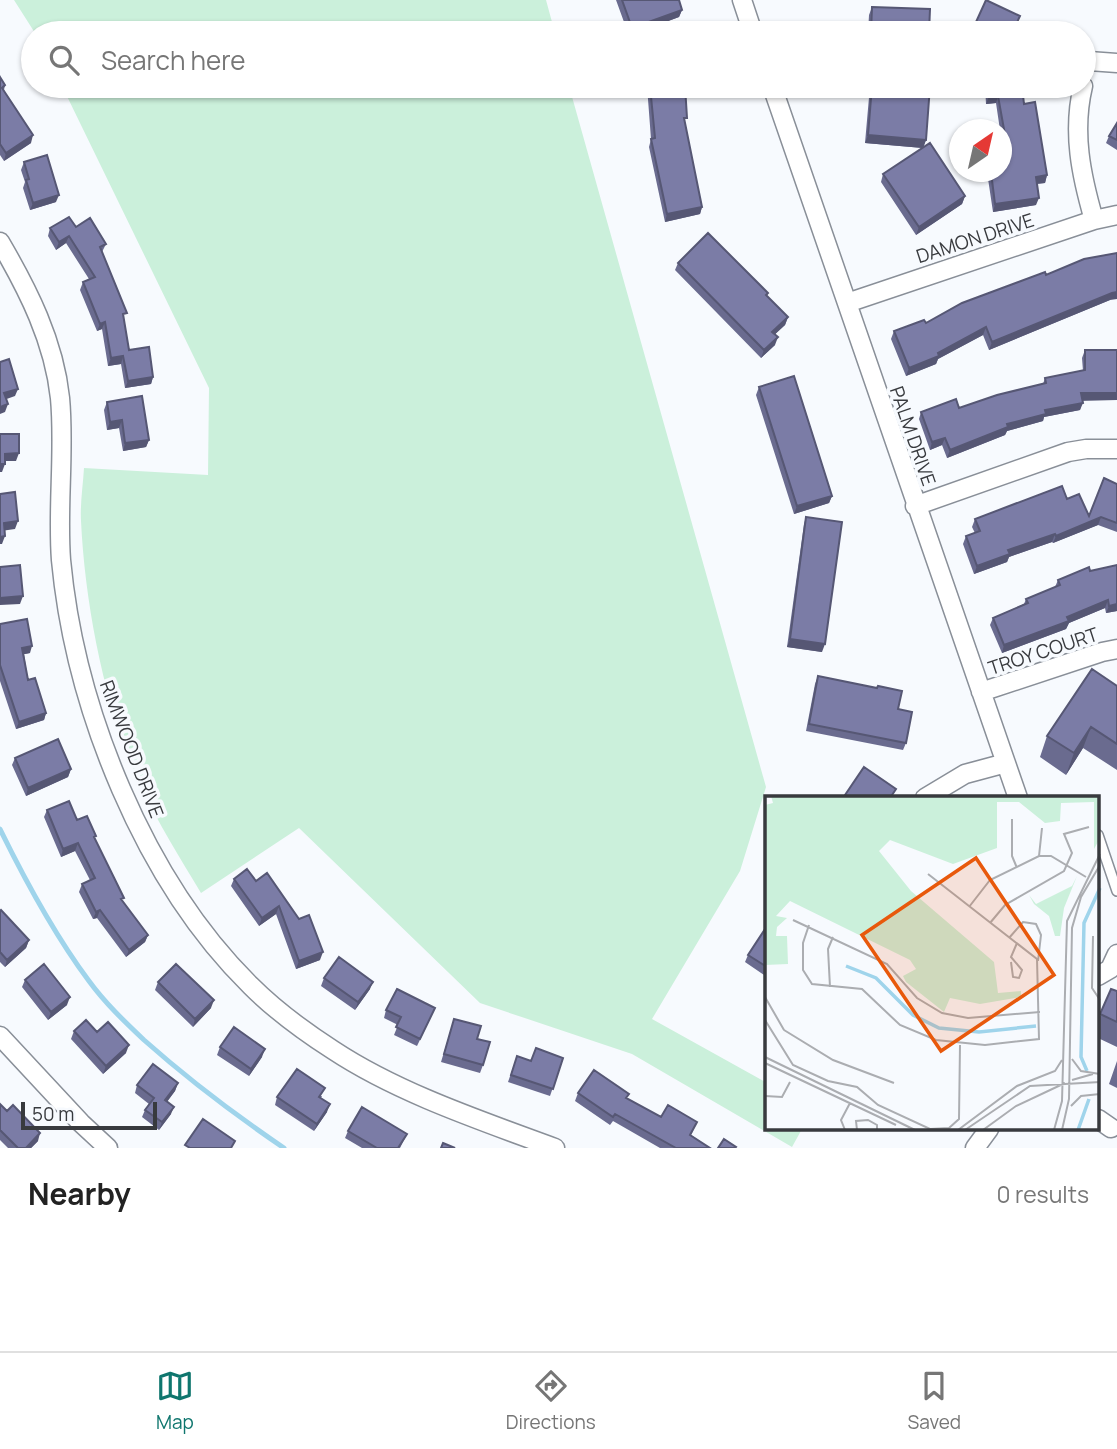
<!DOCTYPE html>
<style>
body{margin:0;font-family:Manrope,sans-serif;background:#f2f2f2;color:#222}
.compass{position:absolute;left:949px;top:119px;width:63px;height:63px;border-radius:50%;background:#fff;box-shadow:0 2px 5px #0004;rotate:34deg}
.scale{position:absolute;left:21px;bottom:18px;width:136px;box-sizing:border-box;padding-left:7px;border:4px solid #383a3e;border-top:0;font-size:19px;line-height:24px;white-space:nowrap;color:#383a3e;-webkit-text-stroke:5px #f7fafe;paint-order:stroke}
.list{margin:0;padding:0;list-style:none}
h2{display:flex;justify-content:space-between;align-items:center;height:91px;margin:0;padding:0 28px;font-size:30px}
h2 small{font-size:23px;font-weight:400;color:#767676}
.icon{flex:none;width:38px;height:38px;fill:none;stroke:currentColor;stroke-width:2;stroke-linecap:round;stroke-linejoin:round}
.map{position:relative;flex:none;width:1117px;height:1148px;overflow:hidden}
.search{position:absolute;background:#fff;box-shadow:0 2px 5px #0004;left:21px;right:21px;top:21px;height:77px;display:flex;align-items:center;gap:18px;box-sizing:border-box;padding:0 24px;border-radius:38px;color:#767676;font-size:26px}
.sheet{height:203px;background:#fff}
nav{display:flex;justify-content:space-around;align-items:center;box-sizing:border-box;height:98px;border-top:2px solid #e0e0e0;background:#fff;font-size:19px;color:#767676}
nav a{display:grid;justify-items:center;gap:4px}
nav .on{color:#0f766e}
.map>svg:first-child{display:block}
.green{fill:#cbf0db}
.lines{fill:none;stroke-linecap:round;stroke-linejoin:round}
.stream{stroke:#9fd4eb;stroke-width:5}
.lane-casing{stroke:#898f98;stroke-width:12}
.street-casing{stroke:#898f98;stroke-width:21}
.lane{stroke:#fff;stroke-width:9}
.street{stroke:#fff;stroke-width:18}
.wall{fill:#6a6b8f}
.shaded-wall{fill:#565774}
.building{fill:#7b7ca6;stroke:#565774;stroke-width:2}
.labels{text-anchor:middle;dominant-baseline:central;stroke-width:7;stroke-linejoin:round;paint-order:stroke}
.street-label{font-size:19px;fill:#383a3e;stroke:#f7fafe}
.inset-river{fill:none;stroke:#9fd4eb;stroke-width:3.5}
.inset-road{fill:none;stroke:#abadb1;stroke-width:2}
.view{fill:#e8590c;fill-opacity:0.15;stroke:#e8590c;stroke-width:3.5}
.inset-edge{fill:none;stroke:#383a3e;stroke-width:3.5}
</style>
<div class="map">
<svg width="1117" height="1148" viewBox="0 0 1117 1148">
<rect width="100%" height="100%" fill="#f7fafe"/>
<path class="green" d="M14,0H546L555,33H35Z
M62,86H569L766,787L740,871L652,1019L767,1083V1129H802L792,1147L632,1054L480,1003L299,828L201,893C180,858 158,823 141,786C105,710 85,605 81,521C80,504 83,485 84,468L208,475L209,388Z"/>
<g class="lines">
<path class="stream" d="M0,829C26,882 54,934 89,981C105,1003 125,1022 144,1040C189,1080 234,1114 284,1148"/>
<defs>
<path id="lane" d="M1098,835L1117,891"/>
<path id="street" d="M742,0L753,33
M1084,59L1089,61L1117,63
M772,86L1018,798
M1083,86C1072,132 1081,175 1094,220
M0,242C28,290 54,341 60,398C65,451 57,506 61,560C75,708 144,881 251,986C275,1010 305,1032 333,1050C398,1093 482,1121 555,1148
M847,303L1094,220L1117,215
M915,506L1068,452L1086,449H1117
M981,692L1102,652L1117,649
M925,798L965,774L1006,763
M1098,976L1110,969L1117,954
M0,1036L81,1123L108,1148
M1098,1119L1111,1128
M975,1148L989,1129"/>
</defs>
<use href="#lane" class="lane-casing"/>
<use href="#street" class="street-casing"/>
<use href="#lane" class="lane"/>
<use href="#street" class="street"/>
</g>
<path class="wall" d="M616,0H679L682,10L679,17L636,33H628Z
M872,7L929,33H868L869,15Z
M0,77L5,85L4,90L31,143L4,161L0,155Z
M647,86H685V125L702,207L700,214L665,222L649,147L651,139Z
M870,86H930L926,140L923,148L865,143Z
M985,86H1022L1024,104L1047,175L1045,183L1037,184L1036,205L993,212L987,172H1002L1005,158L1002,136V130H1000L996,103L986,104Z
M1117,123V150L1106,143L1109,136Z
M24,162L56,202L30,210L23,188L25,182L21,170Z
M883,174L965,196L962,204L916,235L881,182Z
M76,227L106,244L102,252L124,320L129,350L153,377L151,384L125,388L121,364L108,366L102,329L97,331L80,290L83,282L89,279L66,243L56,250L48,236L50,228Z
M678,263L768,293L767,296L788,317L785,325L775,334V345L761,358L675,270Z
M1046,275L1110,300L989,350L983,335L938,359L936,364L906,376L891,339L894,331L926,323Z
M1085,350H1117L1082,401L1080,410L1044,417L1043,421L1007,431L1005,435L947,458L942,445L930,450L919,419L921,412L959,408L1043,384L1045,378L1083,371L1082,358Z
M759,387L832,496L829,503L794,514L756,395Z
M107,402L149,440L146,447L123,451L119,428L107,430L104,410Z
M1117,484V532L1098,525L1053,543L1052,542L1009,557L1007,562L974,574L963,544L966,536L975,533L972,527L975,519L1067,499L1089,516Z
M806,517L822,652L787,647L804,524Z
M1117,565V611L1106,613L1105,608L1069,623L1066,629L1002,653L990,625L993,618L1024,604L1026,599L1055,587L1058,580L1090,571Z
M0,624L30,653L24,654L28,680L46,713L44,720L16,729L0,681Z
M818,676L898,709L906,743L903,750L806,731L815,684Z
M1117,686V770L1083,748L1066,775L1040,757L1047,736Z
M15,758L71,769L68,777L26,796L12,765Z
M47,810L77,820L95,839L123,902L148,935L145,942L126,957L97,918L93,919L79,892L82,884L90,880L75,851L61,857L44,817Z
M234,879L256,881L299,919L320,960L296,969L276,914L259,926L231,886Z
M0,911L29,940L26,948L5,967L0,962Z
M767,926V977L745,962L748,955Z
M324,978L370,989L355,1010L321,986Z
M25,980L67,1005L48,1020L22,987Z
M158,982L211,1008L193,1027L155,990Z
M1111,989L1117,991V1047L1098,1038V1021Z
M386,1010L432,1015L417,1046L394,1035L398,1025L384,1018Z
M454,1019L477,1039L483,1065L480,1073L441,1062Z
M74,1031L97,1032L126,1053L103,1074L71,1039Z
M220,1047L262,1057L249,1076L217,1055Z
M517,1056L531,1061L563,1058L550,1096L508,1082Z
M1117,1061V1088L1109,1084Z
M178,1083L175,1091L167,1102L171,1114L159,1130L142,1117L145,1110L149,1104L135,1093L137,1085Z
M578,1093L627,1099L661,1117L697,1122L691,1135L710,1148H660L613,1121L610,1125L575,1101Z
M322,1096L321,1098L327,1112L314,1131L275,1105L277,1097Z
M0,1104L38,1141L31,1148H8L0,1140Z
M348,1131L407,1134L400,1148H362L345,1138Z"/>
<path class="shaded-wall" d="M682,10L679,17L636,33H630L632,28Z
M989,96H998L996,103L986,104Z
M33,135L31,143L4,161L6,153Z
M868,135L926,140L923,148L865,143Z
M1047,175L1045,183L1033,184L1036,177Z
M59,195L56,202L30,210L33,203Z
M965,196L962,204L916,235L919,227Z
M1039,198L1036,205L993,212L995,204Z
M702,207L700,214L665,222L667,214Z
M69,236L66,243L56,250L59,242Z
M1117,292V299L1110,300L989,350L992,342L1112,293Z
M788,317L785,325L770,339L772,332Z
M105,322L102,329L97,331L100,324Z
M986,327L983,335L938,359L936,364L906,376L909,368Z
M778,337L775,345L761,358L764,350Z
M123,356L121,364L108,366L111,358Z
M153,377L151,384L125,388L128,381Z
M18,389L15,396L1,401L4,393Z
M1081,393H1117V400L1078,401Z
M1083,403L1080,410L1044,417L1043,421L1007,431L1005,435L947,458L950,450L1007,424L1045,410Z
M8,404L5,412L0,414V407Z
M122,420L119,428L107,430L110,422Z
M945,438L942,445L930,450L932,442Z
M149,440L146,447L123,451L125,443Z
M19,453L16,461H2L5,454Z
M0,464H5L2,472H0Z
M832,496L829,503L794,514L797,506Z
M1101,517L1098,525L1053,543L1056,536Z
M18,521L15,529L1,531L4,523Z
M1055,534L1052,542L1009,557L1007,562L974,574L977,566L1008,550Z
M5,536L2,544H0V537Z
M23,596L20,604L0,605V598Z
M1108,600L1105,608L1069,623L1066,629L1002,653L1004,645L1067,617Z
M1117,604V611L1106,613L1109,606Z
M790,639L825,644L822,652L787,647Z
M32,646L30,653L20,655L22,648Z
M46,713L44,720L16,729L19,722Z
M1091,727L1083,748L1066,775L1074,753Z
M71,769L68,777L26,796L28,788Z
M78,843L75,851L61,857L63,849Z
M279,906L276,914L259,926L262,918Z
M100,910L97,918L93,919L96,912Z
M148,935L145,942L126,957L129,950Z
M29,940L26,948L5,967L7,960Z
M323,952L320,960L296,969L299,961Z
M373,982L370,989L355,1010L358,1002Z
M70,997L67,1005L48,1020L51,1012Z
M214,1000L211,1008L193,1027L195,1019Z
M129,1045L126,1053L103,1074L106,1066Z
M265,1049L262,1057L249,1076L251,1069Z
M178,1083L175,1091L162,1108L165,1100Z
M330,1104L327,1112L314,1131L317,1124Z
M174,1107L171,1114L159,1130L162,1122Z
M40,1133L38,1141L31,1148H26Z"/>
<path class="building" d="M622,0H679L682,10L632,28Z
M986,0L1020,16L1012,33H971Z
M872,7L930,9L929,33H871Z
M0,77L5,85L2,88L33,135L6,153L0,144Z
M650,86H685L687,118H684L702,207L667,214L651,139L655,138Z
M872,86H930L926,140L868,135Z
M988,86H1022L1024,104L1035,102L1047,175L1036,177L1039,198L995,204L991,172H1002V158L1009,157L998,96H989Z
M1117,123V140L1109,136Z
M930,143L965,196L919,227L883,174Z
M47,155L59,195L33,203L26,180L29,179L24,162Z
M69,217L76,227L90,218L106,244L100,247L127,313L123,314L129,350L149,347L153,377L128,381L123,356L111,358L105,322L100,324L83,282L95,277L69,236L59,242L50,228Z
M708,233L768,293L766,295L788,317L772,332L778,337L764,350L678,263Z
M1117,253V292L1112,293L992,342L986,327L938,353L939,356L909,368L894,331L924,320L926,323L962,303L1045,272L1046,275L1084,259Z
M1085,350H1117V393H1081L1083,403L1045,410L1046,414L1007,424L1008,427L950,450L945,438L932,442L921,412L956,399L959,408L997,395L1046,383L1045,378L1085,370Z
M9,359L18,389L4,393L8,404L0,407V362Z
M794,376L832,496L797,506L759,387Z
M142,396L149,440L125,443L122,420L110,422L107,402Z
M0,434H19V453L5,454V464H0Z
M1104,478L1117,484V523L1101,517L1056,536L1055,534L1008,550L1010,554L977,566L966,536L980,531L975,519L1062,486L1067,499L1079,494L1089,516Z
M15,492L18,521L4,523L5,536L0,537V494Z
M806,517L842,522L825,644L790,639Z
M20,565L23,596L0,598V567Z
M1117,565V604L1109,606L1108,600L1067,617L1069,621L1004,645L993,618L1028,603L1026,599L1060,585L1058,580L1089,567L1090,571Z
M27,619L32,646L22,648L28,680L35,678L46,713L19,722L0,665V624Z
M1092,669L1117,686V744L1091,727L1074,753L1047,736Z
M818,676L877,688L878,686L902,691L898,709L912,712L906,743L809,724Z
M58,739L71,769L28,788L15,758Z
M864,767L896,789L890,798H843Z
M69,801L77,820L87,816L96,836L94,837L124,898L121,899L148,935L129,950L100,910L96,912L82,884L95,878L78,843L63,849L47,810Z
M247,869L256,881L267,873L299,919L309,915L323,952L299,961L279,906L262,918L234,879Z
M1,910L29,940L7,960L0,952V911Z
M767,926V967L748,955Z
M339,957L373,982L358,1002L324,978Z
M44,964L70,997L51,1012L25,980Z
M176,964L214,1000L195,1019L158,982Z
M397,989L435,1008L420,1039L396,1027L401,1017L386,1010Z
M1111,989L1117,991V1022L1100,1014Z
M454,1019L481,1026L477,1039L490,1042L483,1065L444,1054Z
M86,1020L97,1032L108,1022L129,1045L106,1066L74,1031Z
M234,1027L265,1049L251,1069L220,1047Z
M536,1048L563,1058L553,1089L511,1075L517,1056L531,1061Z
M153,1064L178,1083L165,1100L174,1107L162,1122L145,1110L154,1098L137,1085Z
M297,1069L325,1088L319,1097L330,1104L317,1124L277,1097Z
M594,1070L629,1094L626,1098L661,1117L668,1105L697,1122L690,1135L710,1148H676L615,1114L613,1117L578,1093Z
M0,1104L7,1111L13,1105L40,1133L26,1148H18L0,1130Z
M362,1107L407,1134L398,1148H377L348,1131Z
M203,1119L235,1141L231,1148H190L185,1145Z
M724,1139L736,1147L735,1148H718Z
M443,1143L455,1148H441Z"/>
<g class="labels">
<g class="street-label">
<text transform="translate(975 238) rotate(-18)">DAMON DRIVE</text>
<text transform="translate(913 436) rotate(71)">PALM DRIVE</text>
<text transform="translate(1043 651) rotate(-18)">TROY COURT</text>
<text transform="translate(132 749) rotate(69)">RIMWOOD DRIVE</text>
</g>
</g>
<g transform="translate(765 796)">
<rect width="334" height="334" fill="#f7fafe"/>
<path d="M6,0H334V44L329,53V6L296,7L295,25L280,27L254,6H232V52L188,68L125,44L114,55L146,95L229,166L233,197L256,195V201L215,208L185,202L179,216L141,186L138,180L151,173L145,164L25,105L11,120L22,122L12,131L11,140H22L23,168L0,169V9L8,7ZM312,80L299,112L295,140H290L284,120L269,108L264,99L271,108L307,90Z" fill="#cbf0db"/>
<path class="inset-river" d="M81,170L111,182L148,219L174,232L214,236L271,230M322,275L316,261L319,127L335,92M313,334L324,303"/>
<path class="inset-road" d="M247,23V60L252,72M274,60L277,32M204,111L225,84L274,60H286L321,81M28,124L122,168L152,202L177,217L203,222L275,216M225,127L240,109L299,75L307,57L299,38L324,31M44,129L38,147V174L47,188L97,193L135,229L171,244L220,249L274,243L272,163L163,78M328,140L327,192L335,204M244,142L258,126L271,128L276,139L273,165M246,166L248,181L254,182L257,174L246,161L252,147M65,191L63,153L68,141M0,201L19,234M0,224L28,269L63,285L92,291L113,309L165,333L184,332L194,323L195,249M19,234L68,264L129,287M0,261L150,334M307,263L316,275L335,278M0,267L131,329M307,284L328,278M0,300L17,301L25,286M306,310L316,300L335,298M80,334L76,324L85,307M92,334L91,325L103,324L112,329V334M193,334L252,290L290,275L297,264M200,334L265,290L335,286M218,334L251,310L300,287M289,334L297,305L302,125L335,58M297,334L304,303L307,132L316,101L335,69"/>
<path class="view" d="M211,62L289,179L176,255L97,139Z"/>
<rect width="334" height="334" class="inset-edge"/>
</g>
</svg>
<svg class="compass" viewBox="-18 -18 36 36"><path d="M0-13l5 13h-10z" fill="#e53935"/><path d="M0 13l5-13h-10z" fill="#767676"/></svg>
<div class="scale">50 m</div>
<div class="search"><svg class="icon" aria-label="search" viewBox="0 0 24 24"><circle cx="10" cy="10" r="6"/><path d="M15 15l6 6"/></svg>Search here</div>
</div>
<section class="sheet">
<h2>Nearby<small>0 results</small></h2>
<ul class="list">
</ul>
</section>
<nav>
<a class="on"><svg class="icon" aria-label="map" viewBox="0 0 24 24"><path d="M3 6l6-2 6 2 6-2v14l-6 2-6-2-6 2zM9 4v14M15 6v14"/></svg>Map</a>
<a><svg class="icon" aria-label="directions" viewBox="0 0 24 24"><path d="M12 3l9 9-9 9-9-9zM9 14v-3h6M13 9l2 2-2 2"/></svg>Directions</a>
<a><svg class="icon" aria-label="saved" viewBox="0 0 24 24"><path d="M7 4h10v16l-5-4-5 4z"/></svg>Saved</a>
</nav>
